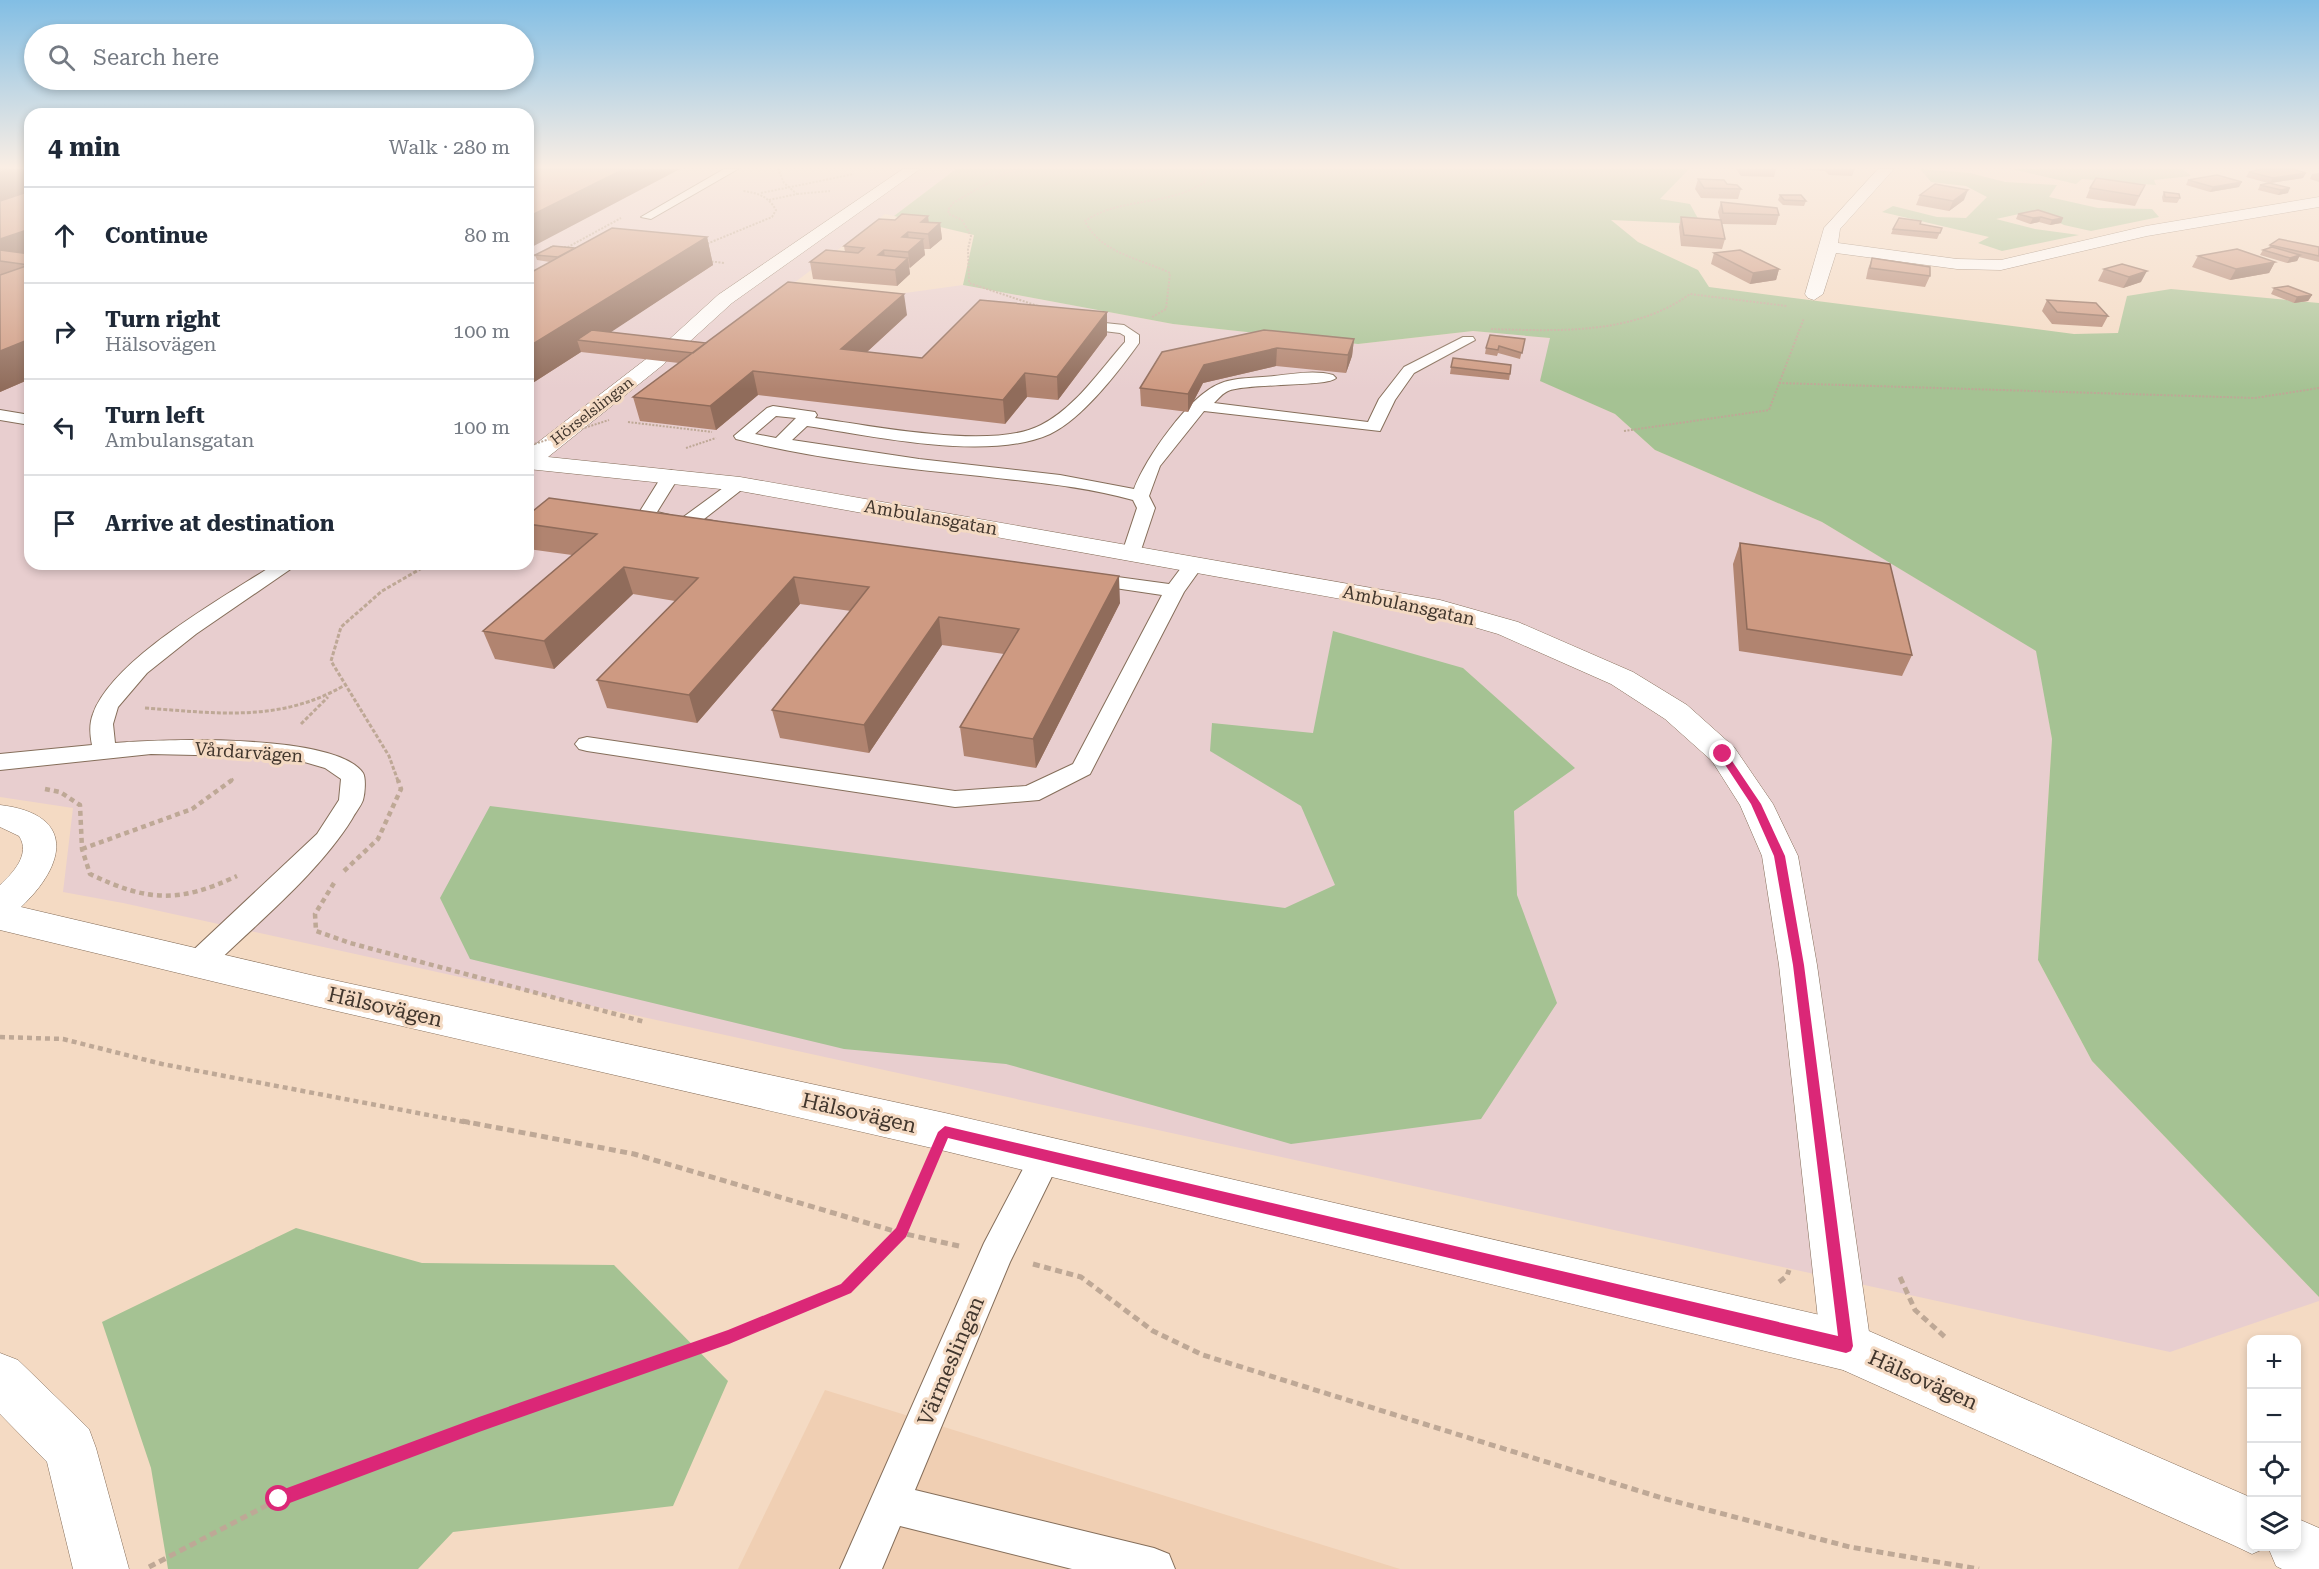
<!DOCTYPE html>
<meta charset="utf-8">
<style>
body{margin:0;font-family:"Roboto Serif",serif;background:#f2f2f3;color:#1f2937}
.controls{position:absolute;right:18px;bottom:18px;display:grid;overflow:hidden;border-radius:12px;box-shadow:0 3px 9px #0003}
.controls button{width:54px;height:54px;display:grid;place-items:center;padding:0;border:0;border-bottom:2px solid #e0e1e3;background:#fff;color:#1f2937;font:30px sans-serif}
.stop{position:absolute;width:18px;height:18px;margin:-14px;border:4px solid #db2777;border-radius:50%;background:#fff}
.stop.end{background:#db2777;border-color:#fff;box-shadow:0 2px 6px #0008}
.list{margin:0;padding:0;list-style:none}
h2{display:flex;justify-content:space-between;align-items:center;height:78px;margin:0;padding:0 24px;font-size:26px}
h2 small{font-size:20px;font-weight:400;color:#747a83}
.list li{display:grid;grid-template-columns:39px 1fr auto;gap:18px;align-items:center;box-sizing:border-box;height:96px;padding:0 24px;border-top:2px solid #e0e1e3}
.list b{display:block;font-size:22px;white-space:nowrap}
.list p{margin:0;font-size:20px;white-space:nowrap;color:#747a83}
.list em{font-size:20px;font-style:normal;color:#747a83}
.icon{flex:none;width:33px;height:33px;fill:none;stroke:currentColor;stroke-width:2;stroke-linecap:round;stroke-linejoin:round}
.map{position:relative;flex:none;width:2319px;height:1569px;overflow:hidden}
.search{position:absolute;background:#fff;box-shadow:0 3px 9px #0003;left:24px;top:24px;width:510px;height:66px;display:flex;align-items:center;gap:15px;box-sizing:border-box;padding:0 21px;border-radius:33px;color:#747a83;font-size:22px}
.panel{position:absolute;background:#fff;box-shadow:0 3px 9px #0003;left:24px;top:108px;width:510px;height:462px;border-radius:18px}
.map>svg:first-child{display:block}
.built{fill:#f0cfb3}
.medical{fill:#e8cecf}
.green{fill:#a5c293}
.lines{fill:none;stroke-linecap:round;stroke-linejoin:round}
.service-casing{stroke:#856e5a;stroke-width:2}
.minor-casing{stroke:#856e5a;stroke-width:1}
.tertiary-casing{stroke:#856e5a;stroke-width:1}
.path-far3{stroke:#bea896;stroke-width:2;stroke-dasharray:2 1.5;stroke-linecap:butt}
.path-far2{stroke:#bea896;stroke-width:3;stroke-dasharray:4 2;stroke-linecap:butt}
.path-far1{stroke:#bea896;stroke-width:4.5;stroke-dasharray:5 4;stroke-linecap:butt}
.path{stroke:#bea896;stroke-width:5;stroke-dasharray:7 4.5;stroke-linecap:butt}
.service{fill:#fff;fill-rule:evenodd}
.minor{fill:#fff;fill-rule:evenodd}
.tertiary{fill:#fff;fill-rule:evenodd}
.path-bridge{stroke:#bea896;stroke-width:2;stroke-dasharray:2 1.5;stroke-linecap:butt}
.wall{fill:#b18470}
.shaded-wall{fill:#906c5b}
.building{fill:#ce9a82;stroke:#906c5b;stroke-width:1.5}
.route{fill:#db2777}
.labels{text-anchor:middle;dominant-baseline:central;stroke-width:6;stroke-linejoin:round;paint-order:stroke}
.far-street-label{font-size:15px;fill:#41362d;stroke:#f4dac3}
.street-label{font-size:18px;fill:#41362d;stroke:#f4dac3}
.near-street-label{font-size:21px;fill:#41362d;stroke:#f4dac3}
</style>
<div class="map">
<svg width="2319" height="1569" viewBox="0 0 2319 1569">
<rect width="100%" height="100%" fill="#f4dac3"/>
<path class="built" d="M825,1390L1400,1569H738Z"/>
<path class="medical" d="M0,169H30V564H528V169H956L894,216L885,214L790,286L876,297L963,285L1173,324L1358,344L1473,331L1551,338L1541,381L1615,414L1655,450L1822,522L2037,651L2052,739L2038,960L2092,1061L2319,1297V1301L2170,1352L123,903L63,892L73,808L0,797Z"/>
<path class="green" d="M956,169H1689L1660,199L1690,204L1701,224L1611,220L1638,242L1698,270L1709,287L2074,334L2118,333L2127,296L2171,289L2319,303V1297L2092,1061L2038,960L2052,739L2036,651L1822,522L1655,450L1615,414L1540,381L1550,338L1473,331L1358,344L1173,324L963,285L974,235L894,216Z
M1920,169L1970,173L2005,182L2057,185L2049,197L2098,208L2152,209L2159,217L2091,231L2064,225L2044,215L2019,214L1996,219L2035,229L2079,235L2002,251L1978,243L1989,237L1882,212L1893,206L1937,217L1966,218L1987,197L1966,186L1931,182Z
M2012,169H2183L2191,176L2154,180L2156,185L2082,179L2076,184Z
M1333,631L1463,668L1575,768L1514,811L1517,895L1557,1003L1481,1119L1291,1144L1006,1064L844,1049L470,959L440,898L490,806L1285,908L1335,885L1301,806L1210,751L1212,723L1313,733Z
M296,1228L422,1263L614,1265L728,1381L673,1506L453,1532L418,1569H168L151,1468L102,1322Z"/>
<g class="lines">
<defs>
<path id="service" d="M724,169H738L651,219L641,217Z
M1076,320L1124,325L1139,335V343C1119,371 1082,419 1050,434C988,462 873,436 807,426L792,440L919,459L1060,475L1134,489C1146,458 1188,397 1219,384C1234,377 1258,378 1274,376C1293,374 1315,370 1333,375L1336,378C1328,387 1247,383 1228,391C1223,393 1218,399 1214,403L1368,422L1379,399L1404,367L1463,337H1473L1475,340L1414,373L1395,400L1380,431L1204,411L1160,466L1149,496L1155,508L1140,553L1131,559L1122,553L1137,508L1133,500C1083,486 1031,482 980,476C899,468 815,459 736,439L734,436L767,408L773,406L815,412L817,415L815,418C870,425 992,451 1041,425C1076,407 1099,371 1125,342V336L1120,333L1071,327L1069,324ZM776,416L796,418L776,438L755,434Z
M0,410L30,415V425L0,420Z
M671,470L680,475L657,512L682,518L734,480H746L749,484L704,519L718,522L721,526L718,530C704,533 690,525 677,525C665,524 652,523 640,520L637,516L665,471Z
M1194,558L1204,564L1184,592L1090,774L1039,800L955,807L587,751L579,749L575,744L579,739L587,737L955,791L1026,786L1073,764L1162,595L1081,583L1078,579L1081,575L1088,573L1169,584L1187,560Z
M275,564H298L196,634L147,673L118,707L113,724L115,743C161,739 336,733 363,773C366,778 365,793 363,800C361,806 355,813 352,819C318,874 255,925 208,971L198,974L188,971L184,963L188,955L317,834L339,800L341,779L325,768L301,761L239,756L151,754L0,770V754L92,745C90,735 89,724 93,714C113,658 226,596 275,564Z
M1046,1142L1057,1146L1062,1156L1010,1262L915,1490L1154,1548L1169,1554L1175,1569H1072L900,1526L882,1569H840L984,1243L1035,1146Z"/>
<path id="minor" d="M903,169H920L732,303L676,354H662L659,350L662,346L718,295Z
M1878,169H1894L1840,229L1838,243L1957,259L2001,260L2146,226L2319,197V207L2147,236L2001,270L1957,269L1836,253L1823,294L1814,300L1808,298L1805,294L1824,228Z
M657,354L664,356L667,360L664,364L548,457L740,477L1440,600L1518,622L1633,672L1687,705L1734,747L1773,804L1798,856L1817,965L1871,1346L1864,1363L1846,1371L1828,1363L1821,1346L1779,965L1762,856L1740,805L1712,761L1665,719L1611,684L1498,634L1436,616L740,491L528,469V450L650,356Z
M0,1353L18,1360L89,1429L96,1448L129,1569H73L47,1462L0,1414Z"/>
<path id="tertiary" d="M0,805C77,814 66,865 21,907L315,976L945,1113L1846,1321L2252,1498V1546H2296V1518L2319,1528V1569H2282L2276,1566L2268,1547L2252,1554L2233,1545L1843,1370L945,1151L315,1006L0,930V885C13,873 31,854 19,836L0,827Z"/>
</defs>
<use href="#service" class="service-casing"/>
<use href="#minor" class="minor-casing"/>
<use href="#tertiary" class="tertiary-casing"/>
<path class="path-far3" d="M1019,169L1007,172L953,203L948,210L949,214L962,220L971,236L968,249L969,283L1038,306
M761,193L854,174
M797,194L830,191
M769,200L797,194L784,183L778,169
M704,245L772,217L776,210C768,196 758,193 743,191
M550,247H568L621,218
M528,259L538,254
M708,261L724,263
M1152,317L1166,309L1170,273C1140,258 1101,254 1085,221C1122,196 1170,207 1206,181L1202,172L1204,169
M1491,329C1557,331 1634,335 1690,294L1787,306
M1779,383L2255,398L2319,388
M628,422L712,432
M1624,431L1769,410L1804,318
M686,448L716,438"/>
<path class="path-far2" d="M145,708C216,713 280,723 345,685
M301,724L328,697
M230,781L235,778
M398,781L389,756L331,661L341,627L382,591L429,564"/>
<path class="path-far1" d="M45,789L60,792L80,805L82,849L90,874C148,902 179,903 237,876
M82,849L192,809L232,780
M344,871L378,839L401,789L398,780
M334,883L315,914L316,931L350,943L645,1022
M0,1037L63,1039L162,1064L470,1123"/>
<path class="path" d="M462,1121L634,1154L901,1233L959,1246
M1033,1264L1081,1277L1153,1331L1203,1355L1662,1498L1850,1547L1979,1569
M1900,1277L1915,1310L1946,1338
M1779,1282L1787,1276L1789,1270
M149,1567L279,1499L479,1424L729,1337L846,1288L901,1233L928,1170"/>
<use href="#service" class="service"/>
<use href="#minor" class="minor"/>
<use href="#tertiary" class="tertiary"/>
<path class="path-bridge" d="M528,446L609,420"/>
</g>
<path class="wall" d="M0,169H30V379L0,392Z
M1736,169H1776L1774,177L1741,176Z
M1855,169L1852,176L1829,175L1825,171L1798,169Z
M2249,172L2303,178L2271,183L2288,193L2278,195L2258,190L2260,185L2268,183L2246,177Z
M2319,173V182L2310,179L2312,174Z
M1698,179L1727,184L1741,189L1738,199L1701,198L1695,189Z
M2188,180L2239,187L2210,192L2186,185Z
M2145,185L2135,206L2086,198L2090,188Z
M2164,192L2180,198L2177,203L2163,202L2162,197Z
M1780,195L1806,201L1804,206L1783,205L1778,200Z
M1920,195L1964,200L1949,211L1916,205Z
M1721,202L1779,215L1776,225L1722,224L1725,239L1722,249L1681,246L1679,227L1681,217L1720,220L1718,212Z
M2018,214L2063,218L2061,223L2050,225L2039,222L2030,224L2016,219Z
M929,222L940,223L942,239L930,249H924L925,255L909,268L910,274L897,286L813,279L810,262L845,252L844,246Z
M1920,224L1942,228L1937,239L1891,234L1893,229Z
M707,237L713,265L610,332L706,343L907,315L867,352L922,358L1107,335L1058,400L1027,397L1005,424L758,395L716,430L640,421L633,397L679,363L581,352L528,386V274L550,262L537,260L535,255L575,248Z
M2270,245L2319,247V262L2299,257L2297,261L2287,263L2260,255L2263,250L2269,248Z
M1714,253L1779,269L1776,280L1750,284L1711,264Z
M2198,256L2275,262L2269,273L2230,280L2192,267Z
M1872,258L1930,276L1925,287L1866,279L1868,269Z
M2122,264L2141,282L2123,288L2098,281L2104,269Z
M2274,288L2312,295L2308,301L2294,303L2271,294Z
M2047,300L2108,316L2102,327L2052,324L2042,311Z
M1354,339L1352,356L1346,373L1276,366L1203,383L1188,412L1141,406L1140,388L1162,352Z
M1525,339L1520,359L1498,353L1497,356L1485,354L1486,348Z
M1451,367L1510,374L1509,380L1450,374Z
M528,515L1120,603L1036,768L964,756L960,727L1004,654L942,645L869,753L780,738L772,710L851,611L800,604L697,723L607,708L597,680L675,601L633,594L554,669L495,659L483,631L572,555L528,549Z
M1740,543L1912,655L1902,676L1739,651L1733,564Z"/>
<path class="shaded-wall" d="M9,169H30V193L0,203V172Z
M624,169H680L528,249V217Z
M2306,173L2303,178L2270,183L2273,178Z
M2242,182L2239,187L2210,192L2213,187Z
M2290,188L2288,193L2278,195L2281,190Z
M1968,190L1964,200L1949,211L1953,201Z
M928,216L930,231L921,222Z
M2041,217L2039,222L2030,224L2033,218Z
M2063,218L2061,223L2050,225L2052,220Z
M940,223L942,239L930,249L928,234Z
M30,229V262L0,261V239Z
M908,232L910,248L902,237Z
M707,237L713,265L596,342L577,340L581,352L528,386V347Z
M923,239L925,255L910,268L908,252Z
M884,250L886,266L878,255Z
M2300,255L2297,261L2287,263L2290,258Z
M908,258L910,274L897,286L895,270Z
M2275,262L2269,273L2230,280L2236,269Z
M1779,269L1776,280L1750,284L1753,273Z
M2147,271L2141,282L2123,288L2129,277Z
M904,294L907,315L845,372L841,349Z
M2312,295L2308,301L2294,303L2297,297Z
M1107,312V335L1058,400L1057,377Z
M30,339V379L0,392V351Z
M1354,339L1352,356L1346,373L1348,355Z
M1277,348L1276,366L1203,383L1188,412V394L1204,365Z
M753,371L758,395L716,430L710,406Z
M1025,373L1027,397L1005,424L1003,400Z
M624,567L633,594L554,669L544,641Z
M1119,576L1120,603L1036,768L1033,739Z
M794,577L800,604L697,723L689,695Z
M939,617L942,645L869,753L864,725Z"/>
<path class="building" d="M0,169H9L0,172Z
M530,169H624L528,217V170Z
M2262,169H2292L2306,173L2273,178L2249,172Z
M2217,175L2242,182L2213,187L2188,180Z
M2096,178L2145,185L2139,196L2090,188Z
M1698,179L1724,180L1727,184L1737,185L1741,189L1704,188Z
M2269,183L2290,188L2281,190L2260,185Z
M1935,184L1968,190L1953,201L1920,195Z
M30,191V229L0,239V201Z
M2164,192L2179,194L2180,198L2165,197Z
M1780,195H1801L1806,201L1784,200Z
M1721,202L1777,208L1779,215L1723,213Z
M2038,210L2063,218L2052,220L2041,217L2033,218L2018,214Z
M902,214L928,216L921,222L940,223L928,234L908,232L902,237L923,239L908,252L884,250L878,255L908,258L895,270L810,262L826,250L858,253L864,248L844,246L879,219L895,220Z
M1681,217L1721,220L1725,239L1684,235Z
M1899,218L1921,221L1920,224L1942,228L1940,233L1893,229Z
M612,228L707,237L528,347V274Z
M2279,239L2319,247V256L2270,245Z
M553,246L575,248L558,257L535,255Z
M2272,247L2300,255L2290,258L2263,250Z
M2237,249L2275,262L2236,269L2198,256Z
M0,250L30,254V339L0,351V275L29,265L0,261Z
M1740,250L1779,269L1753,273L1714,253Z
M1872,258L1930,267V276L1870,268Z
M2122,264L2147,271L2129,277L2104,269Z
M788,282L904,294L841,349L922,358L980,300L1107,312L1057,377L1025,373L1003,400L753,371L710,406L633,397Z
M2288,286L2312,295L2297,297L2274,288Z
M2047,300L2096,303L2108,316L2057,312Z
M592,330L706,343L693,353L577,340Z
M1264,330L1354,339L1348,355L1277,348L1204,365L1188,394L1140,388L1162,352Z
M1490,335L1525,339L1522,353L1499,346L1498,350L1486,348Z
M1453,358L1511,365L1510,374L1451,367Z
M549,498L1119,576L1033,739L960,727L1019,629L939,617L864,725L772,710L869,587L794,577L689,695L597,680L698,578L624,567L544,641L483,631L597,534L528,524V515Z
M1740,543L1890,564L1912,655L1747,629Z"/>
<linearGradient id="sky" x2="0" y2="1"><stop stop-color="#82bee4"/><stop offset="0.43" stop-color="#faeee4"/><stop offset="1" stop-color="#faeee4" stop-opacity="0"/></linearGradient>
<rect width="2319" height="389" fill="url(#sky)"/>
<path class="route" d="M1719,752H1726L1761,804L1785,856L1804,965L1853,1346L1851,1351L1846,1353L948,1138L906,1237L851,1293L729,1344L479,1432L279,1507L273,1504L271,1499L273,1493L279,1491L479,1417L728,1330L841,1284L896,1228L938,1132L945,1126L1838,1336L1793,965L1774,856L1751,804L1718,754Z"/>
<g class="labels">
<g class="far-street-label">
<text transform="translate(592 411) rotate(-38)">Hörselslingan</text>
</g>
<g class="street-label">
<text transform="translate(931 517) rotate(10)">Ambulansgatan</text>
<text transform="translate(1409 605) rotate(12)">Ambulansgatan</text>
<text transform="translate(249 752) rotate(4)">Vårdarvägen</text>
</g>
<g class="near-street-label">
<text transform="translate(385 1007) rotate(13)">Hälsovägen</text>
<text transform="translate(859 1113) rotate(13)">Hälsovägen</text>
<text transform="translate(951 1361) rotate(-67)">Värmeslingan</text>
<text transform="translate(1923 1380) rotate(24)">Hälsovägen</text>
</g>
</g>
</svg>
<div class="controls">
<button>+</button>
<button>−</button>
<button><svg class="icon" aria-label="locate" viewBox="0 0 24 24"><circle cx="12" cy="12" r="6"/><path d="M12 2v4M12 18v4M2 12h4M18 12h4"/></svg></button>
<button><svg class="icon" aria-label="layers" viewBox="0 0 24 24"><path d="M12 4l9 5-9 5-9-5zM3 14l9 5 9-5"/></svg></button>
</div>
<div class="stop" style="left:279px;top:1499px"></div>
<div class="stop end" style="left:1723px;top:754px"></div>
<div class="search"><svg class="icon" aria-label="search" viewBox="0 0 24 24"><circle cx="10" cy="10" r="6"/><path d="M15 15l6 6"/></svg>Search here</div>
<section class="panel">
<h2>4 min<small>Walk · 280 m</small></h2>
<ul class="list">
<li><svg class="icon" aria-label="ahead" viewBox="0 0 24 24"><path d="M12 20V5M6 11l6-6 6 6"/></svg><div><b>Continue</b></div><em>80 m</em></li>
<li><svg class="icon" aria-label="right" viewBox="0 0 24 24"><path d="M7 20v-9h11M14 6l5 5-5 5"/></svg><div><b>Turn right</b><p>Hälsovägen</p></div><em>100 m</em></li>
<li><svg class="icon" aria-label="left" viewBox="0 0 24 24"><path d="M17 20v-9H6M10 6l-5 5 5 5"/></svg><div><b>Turn left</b><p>Ambulansgatan</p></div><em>100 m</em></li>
<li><svg class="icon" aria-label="arrive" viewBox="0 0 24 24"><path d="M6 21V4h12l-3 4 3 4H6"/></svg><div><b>Arrive at destination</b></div></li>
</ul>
</section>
</div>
